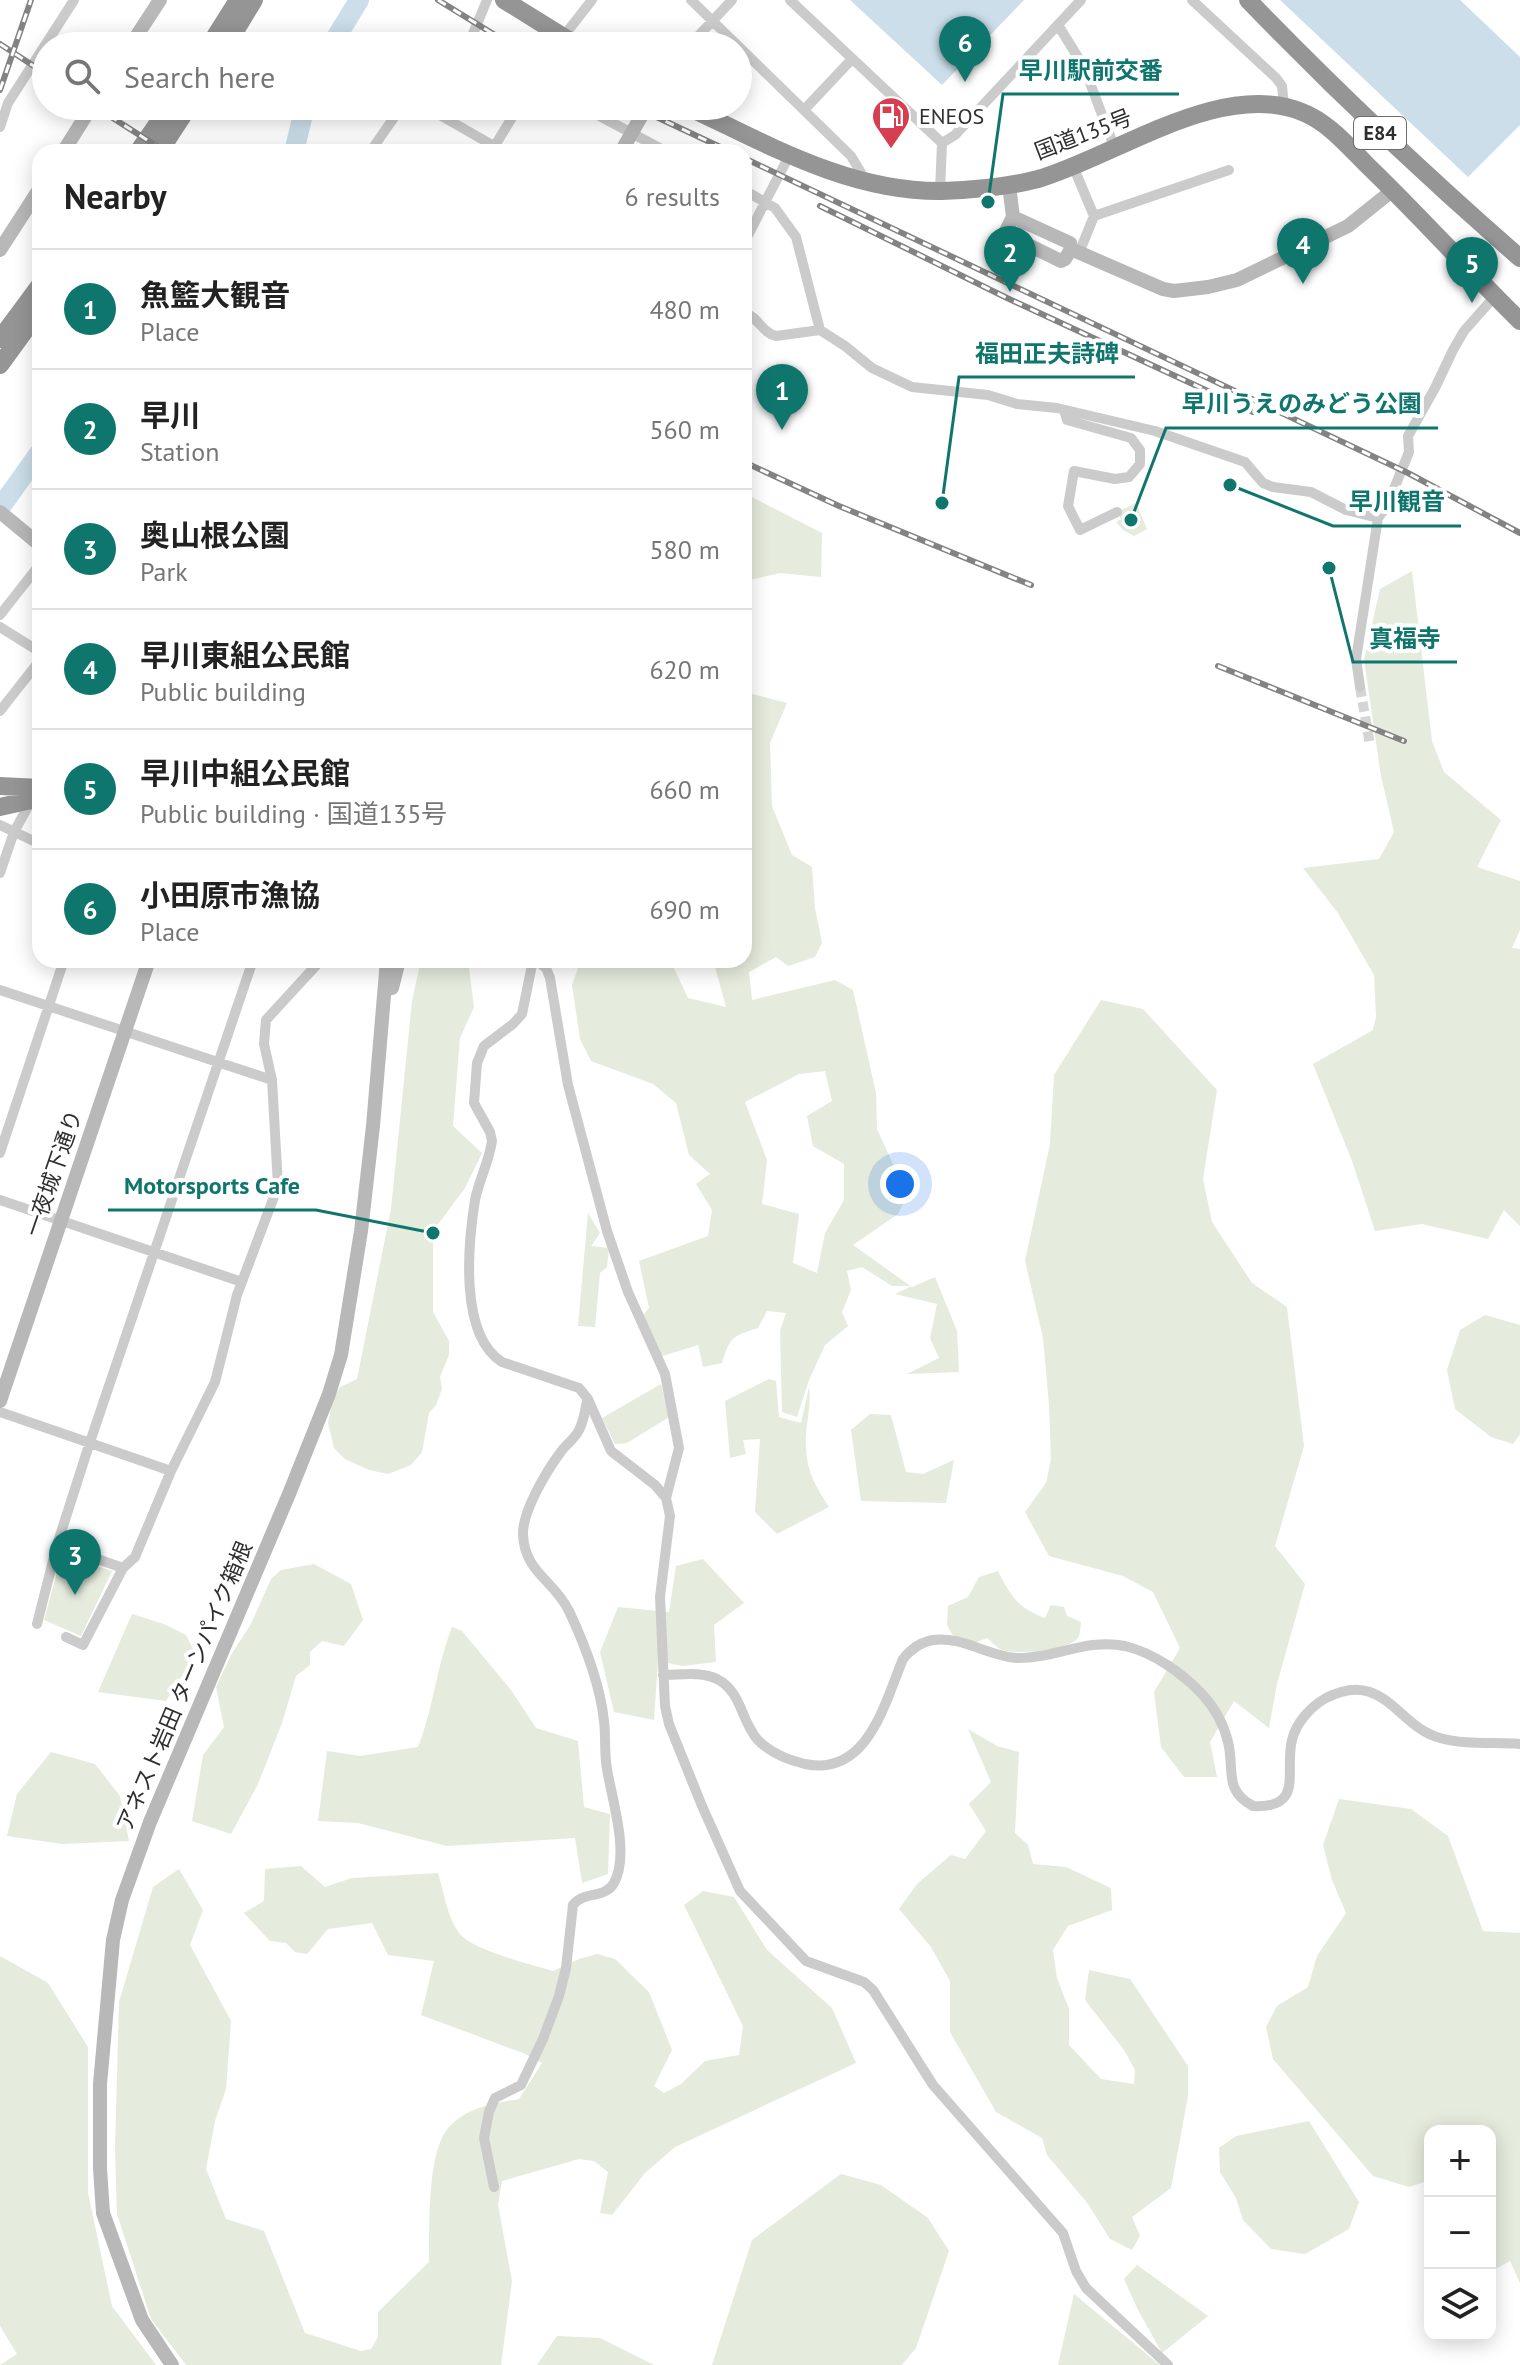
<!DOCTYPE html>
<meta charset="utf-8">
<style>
body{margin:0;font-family:"PT Sans","Noto Sans JP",sans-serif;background:#f6f6f6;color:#222}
.controls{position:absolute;right:24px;bottom:24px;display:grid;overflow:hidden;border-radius:16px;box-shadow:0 4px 20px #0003}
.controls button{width:72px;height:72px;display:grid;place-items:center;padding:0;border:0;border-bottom:2px solid #e0e0e0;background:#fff;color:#222;font:40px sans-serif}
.you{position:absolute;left:900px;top:1184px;width:28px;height:28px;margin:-20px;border:6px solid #fff;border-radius:50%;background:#1a73e8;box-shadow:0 0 0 12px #1a73e833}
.badge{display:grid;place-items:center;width:52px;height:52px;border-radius:50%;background:#0f766e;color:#fff;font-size:26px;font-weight:700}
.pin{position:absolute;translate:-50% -66px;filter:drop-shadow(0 2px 4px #0008)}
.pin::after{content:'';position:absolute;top:42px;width:28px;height:24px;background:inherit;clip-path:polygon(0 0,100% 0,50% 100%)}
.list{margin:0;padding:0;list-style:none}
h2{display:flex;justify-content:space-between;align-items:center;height:104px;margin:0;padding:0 32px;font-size:34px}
h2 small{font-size:26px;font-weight:400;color:#767676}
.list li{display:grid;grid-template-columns:52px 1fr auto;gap:24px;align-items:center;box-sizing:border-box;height:120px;padding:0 32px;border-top:2px solid #e0e0e0}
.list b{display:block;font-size:30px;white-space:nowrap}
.list p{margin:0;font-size:26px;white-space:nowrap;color:#767676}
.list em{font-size:26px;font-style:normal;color:#767676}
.icon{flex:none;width:44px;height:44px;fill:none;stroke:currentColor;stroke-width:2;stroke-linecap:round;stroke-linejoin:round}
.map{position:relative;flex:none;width:1520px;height:2365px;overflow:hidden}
.search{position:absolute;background:#fff;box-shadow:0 4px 20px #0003;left:32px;top:32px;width:720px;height:88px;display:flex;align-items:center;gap:20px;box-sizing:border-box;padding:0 28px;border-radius:44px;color:#767676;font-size:30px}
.panel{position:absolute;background:#fff;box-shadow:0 4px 20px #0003;left:32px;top:144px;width:720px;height:824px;border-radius:24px}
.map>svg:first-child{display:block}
.green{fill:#e5ebdd;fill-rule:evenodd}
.water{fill:#cbdee9}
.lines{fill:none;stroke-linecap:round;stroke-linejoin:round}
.river{stroke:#cbdee9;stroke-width:20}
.street-tunnel{stroke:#d5d5d5;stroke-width:10;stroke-dasharray:10 5;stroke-linecap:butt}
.street{stroke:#cbcbcb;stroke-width:10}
.secondary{stroke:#b8b8b8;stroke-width:14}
.highway{stroke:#959595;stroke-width:18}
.rail-casing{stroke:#838383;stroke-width:6}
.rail{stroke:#fff;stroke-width:3;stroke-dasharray:9;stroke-linecap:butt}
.labels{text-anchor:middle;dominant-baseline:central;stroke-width:8;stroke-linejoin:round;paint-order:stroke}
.shield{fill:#fff;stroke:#6d6d6d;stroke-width:2}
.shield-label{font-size:20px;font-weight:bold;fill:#2e2e2e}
.poi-label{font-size:22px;fill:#2e2e2e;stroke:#fff;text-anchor:start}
.street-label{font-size:22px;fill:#2e2e2e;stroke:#fff}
.leader{fill:none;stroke:#0f766e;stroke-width:3}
.callout-dot{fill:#0f766e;stroke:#fff;stroke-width:3}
.callout-label{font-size:24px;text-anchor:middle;font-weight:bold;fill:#0f766e;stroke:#fff;stroke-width:8;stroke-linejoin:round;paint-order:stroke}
</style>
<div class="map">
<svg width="1520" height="2365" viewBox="0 0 1520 2365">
<rect width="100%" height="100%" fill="#fff"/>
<path class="green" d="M744,493L822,533L821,577L780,573L750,580L744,591Z
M1136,503L1147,529L1134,536L1123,530L1116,522L1121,519L1117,512Z
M1412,571L1432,741L1444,772L1501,820L1477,867L1520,881V930L1512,948L1520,949V1226L1504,1210L1488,1239L1422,1224L1375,1231L1352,1161L1313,1064L1373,1030L1376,1017L1374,975L1338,913L1303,868L1379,859L1394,832L1381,776L1364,660L1380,589Z
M744,692L787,703L770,743L772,806L792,855L812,867L815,908L822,943L815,957L788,966L776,957L749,972L752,1000L835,980L853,990L876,1093L877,1129L907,1195L898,1214L853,1245L912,1287L935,1277L957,1331L959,1372L907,1374L939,1358L930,1338L937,1304L895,1294L912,1286H892L862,1267L847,1271L851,1290L842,1312L848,1326L825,1345L809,1380L797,1417L782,1412L780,1331L786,1313L767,1311L758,1328C732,1336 730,1337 722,1363L703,1367L698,1345L656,1358L640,1319L649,1308L639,1261L708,1236L712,1210L696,1184L710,1174L689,1155L676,1103L653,1084L591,1061L580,1039L572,985L581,960H670L688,998L726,1007L713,960H744ZM825,1071L832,1101L807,1116L813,1146L844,1164V1200L825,1233L817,1273L793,1263L799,1214L762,1204L767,1160L745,1102L799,1074Z
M421,960H468L474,1007L460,1038L453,1126L482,1153L465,1188L433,1231V1312L449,1341V1355L440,1377L442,1389L436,1405L429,1413L422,1452L411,1465L388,1474L369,1470L345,1459L334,1448L328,1423L332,1401L340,1387L357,1379L391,1209L412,1001Z
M1101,1000L1143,1009L1217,1090L1203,1179L1212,1222L1252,1283L1287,1307L1304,1446L1275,1546L1305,1584L1277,1684L1269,1728L1234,1701L1210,1742L1217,1777H1184L1161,1747L1154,1692L1180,1648L1153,1592L1123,1576L1049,1556L1025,1512L1046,1483L1051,1459L1049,1405L1043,1338L1025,1261L1050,1144L1054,1075Z
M588,1213L600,1233L591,1246L609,1248L607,1267L600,1273L595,1327L578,1326Z
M1485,1315L1520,1325V1434L1513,1444L1491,1437L1455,1409L1447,1370L1460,1330Z
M769,1379L776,1381L779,1417L801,1423L809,1387C812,1408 804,1428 806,1449C807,1472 817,1489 829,1507L777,1534L755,1512L760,1439L743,1440L746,1454L730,1458L725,1401Z
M661,1384L669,1417L627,1443L615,1444L602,1418Z
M870,1414L891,1415L906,1472L923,1474L954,1460L946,1503L861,1501L851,1430Z
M62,1554L112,1571L81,1636L44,1620Z
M703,1559L744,1603L714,1625L716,1662L683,1666L658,1661L654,1720L614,1712L600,1652L618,1607L669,1612L676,1566Z
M314,1564L351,1584L363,1620L344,1646L322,1641L310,1652V1665L296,1676L282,1723L258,1784L231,1834L192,1821L203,1755L224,1727L216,1687L231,1655L251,1624L271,1579L281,1570Z
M998,1571C1011,1597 1018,1608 1045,1618L1051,1605L1064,1607L1067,1616L1081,1622C1080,1628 1081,1636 1076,1640C1066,1650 1016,1655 1002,1650C997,1648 991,1641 987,1638L974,1643L956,1641L947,1625L948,1606L968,1597L979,1577Z
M132,1614L164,1624L186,1635L196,1655L166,1701L98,1692Z
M452,1627L462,1631L511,1690L536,1728L578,1741L584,1807L610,1814L608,1874L582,1883L575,1838L447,1846L358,1823L318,1821L327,1751L360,1756L418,1747C434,1707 436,1667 452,1627Z
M968,1729L997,1746L1019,1752L1015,1833L1028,1845L1033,1864L1066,1867L1111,1888L1112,1910L1068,1926L1053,1950L1057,1978L1069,2009V2045L1101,2079L1134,2084L1135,2070L1124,2050L1085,2000L1089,1970L1130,1979L1188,2066V2096L1171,2188L1132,2217L1140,2236L1132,2250L1110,2239L1088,2204L1047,2155L1042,2138L996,2112L950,2032V1981L931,1947L899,1909L917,1884L951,1855L965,1859L986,1831L969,1804L991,1782Z
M51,1752L95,1764L120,1796L129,1841L62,1844L7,1836L17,1794Z
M1339,1799L1411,1809L1448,1836L1483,1931L1520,1933V2283L1510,2261L1492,2271L1490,2268V2131H1430V2180L1409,2187L1373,2176L1273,2059L1266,2027L1277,2006L1308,1987L1317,1956L1346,1913L1332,1880L1323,1845Z
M301,1866L325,1887L352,1878L438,1873C444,1892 447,1917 459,1933C472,1950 532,1965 553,1971L579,1959L597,1954L615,1959L649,1992L672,2050L654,2086L664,2093L681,2084L705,2061L739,2055L743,2026L684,1905L703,1891L734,1897L767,1950L832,2008L856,2063L675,2147L645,2173L612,2215L600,2213L608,2172L594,2161L579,2159L502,2181L498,2205L512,2281L501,2365H186L151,2319L117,2214L115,2150L119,2002L153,1887L179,1869L203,1910L190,1945L231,2021L226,2089L215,2121L206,2169L226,2219L264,2231L305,2333L361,2351L371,2349L378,2337V2312L429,2262C430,2228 426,2148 451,2125C469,2107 495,2103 519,2099L542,2063L523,2053L421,2015L434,1961L388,1955L372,1923L328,1929L307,1954L295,1952L286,1943L270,1941L244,1913L264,1901L265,1869Z
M0,1956L48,1983L88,2047V2193L112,2306L156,2365H0L17,2354L0,2326Z
M1309,2121L1359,2202L1349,2229L1305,2254L1271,2249L1243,2220L1236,2198L1220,2172L1219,2148L1236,2136Z
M841,2174L881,2185L928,2218L949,2251L916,2348L902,2365H712L752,2240Z
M1137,2265L1208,2316L1162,2353L1138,2310L1124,2279Z
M1074,2294L1160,2365H1058Z
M557,2336L600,2338L654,2365H537Z"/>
<path class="water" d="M850,0H1024L942,85Z
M1280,0H1460L1520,57V125L1468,177Z"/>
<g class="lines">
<path class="river" d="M331,46L359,0
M294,152L305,106
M0,508L40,452"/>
<path class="street-tunnel" d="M1360,687L1370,745"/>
<path class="street" d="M691,0L851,156L866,181
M790,0L942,143L940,191
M1192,0L1276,78L1282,86L1284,106
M1058,25L1084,67L1115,149
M563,37L592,0
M464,46L470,41L487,0
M689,46L732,0
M146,106L150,109
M424,106L494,146
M581,106L667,152
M804,110L852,59
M0,127L8,103L74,0
M942,143L955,135L1081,0
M370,152L402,106
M491,152L519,106
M1073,166L1094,216L1229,170
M744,190L775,208L796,237L820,330
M744,243L790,154
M1079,253L1094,216
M744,313C758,316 762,333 776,336L820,330L845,346L872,368L912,387L988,395L1017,404L1057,408L1155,431L1245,462L1263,483L1273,487L1311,492L1346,510L1378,518
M1064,410L1067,420L1131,438L1140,450V464L1129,477L1115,479L1074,471L1068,506L1080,530L1117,512
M0,615L40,564
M0,627L40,652
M1360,687L1356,659L1378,518L1387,506L1409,452L1408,436L1435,388L1453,350L1464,331L1495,296
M0,711L40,660
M0,825L40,844
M0,873L14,832L31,801
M533,960L522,1014L513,1024L484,1046L477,1063L474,1103L490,1132L492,1141C489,1162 479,1180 475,1200C468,1244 459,1335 502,1362L579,1388L588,1399L611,1451L655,1485L666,1498L670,1516L660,1597L665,1706L669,1724L702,1806L740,1891L806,1961L864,1982L873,1990L933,2085L1063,2233L1076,2271L1086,2288L1168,2365
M536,960L546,968L550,978L568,1085L607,1231L628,1292L665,1374L679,1448L666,1498
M0,990L272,1080
M0,1153L64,960
M0,1200L242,1282
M0,1412L171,1471
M57,1545L123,1568
M37,1624L57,1545L90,1442L253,960
M66,1637L83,1645L123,1568L135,1557L171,1471L215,1382L237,1295L278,1186L272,1080L264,1044L266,1020L321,960
M663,1675C680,1675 701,1671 717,1679C741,1691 741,1720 757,1739C769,1752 788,1760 805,1764C868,1777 885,1702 903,1659C911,1649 920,1642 933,1640C962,1636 988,1656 1016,1658C1054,1659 1086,1638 1125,1646C1154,1653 1182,1673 1202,1694C1214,1707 1224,1725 1228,1742C1235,1770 1223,1790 1253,1806C1305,1809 1284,1771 1292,1740C1296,1723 1310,1707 1326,1698C1384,1668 1397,1727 1440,1738C1465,1745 1494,1742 1520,1744
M494,2187L484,2138L489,2112L495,2098L521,2085L543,2039L559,1996L566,1968L573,1905C583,1891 605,1899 614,1883C630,1854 612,1800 607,1769C604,1753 606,1737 604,1721C600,1684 585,1645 569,1611C554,1580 525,1573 523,1535C522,1512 546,1472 560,1453C565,1445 575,1439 579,1430C584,1421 585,1410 587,1401"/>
<path class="secondary" d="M130,46L160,0
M63,152L92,106
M621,152L647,106
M1009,185L1013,217L1005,233L1008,235L1061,261L1065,259L1071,249
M1013,217L1070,243L1071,249L1163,289L1174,291L1208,287L1237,280L1348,226L1393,190
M0,250L40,188
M0,512L40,545
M392,988L399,960
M0,1401L149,960
M172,2365L142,2320L103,2213L100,2168V2084L113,1940L122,1900L150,1822L289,1494L329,1394L341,1355L361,1231L373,1126L387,960"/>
<path class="highway" d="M504,0L578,46
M1248,0C1335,90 1425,175 1520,258
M209,46L238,0
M226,46L254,0
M686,106C767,144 849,192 942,191C974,190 1007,187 1038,179C1116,156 1221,79 1302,112C1328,122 1348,146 1367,165C1420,216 1468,270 1520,321
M138,152L170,106
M159,152L189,106
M0,339L40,285
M0,365L40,310
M0,786L40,788
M0,807L40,798"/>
<defs>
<path id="rail" d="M438,0L513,46
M0,44L46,74
M0,90L31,0
M94,106L166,152
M633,106L731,152
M744,158L1408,473L1520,533
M820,206L1007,298L1253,412
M744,462L839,506L1031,585
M1218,666L1404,741"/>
</defs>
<use href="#rail" class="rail-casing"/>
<use href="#rail" class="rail"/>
</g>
<defs>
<symbol id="fuel-pin" viewBox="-11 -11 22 30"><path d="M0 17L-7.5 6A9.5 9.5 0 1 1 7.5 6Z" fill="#d73e4f" stroke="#fff"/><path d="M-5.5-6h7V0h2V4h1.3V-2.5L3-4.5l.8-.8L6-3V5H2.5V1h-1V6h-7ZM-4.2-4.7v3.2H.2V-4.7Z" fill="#fff"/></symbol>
</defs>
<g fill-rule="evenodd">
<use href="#fuel-pin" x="869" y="94" width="44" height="60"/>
</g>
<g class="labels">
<rect class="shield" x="1354" y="117" width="52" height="32" rx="6"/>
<g class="shield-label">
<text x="1380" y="133">E84</text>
</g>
<g class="poi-label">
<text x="919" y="116">ENEOS</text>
</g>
<g class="street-label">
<text transform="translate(1083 134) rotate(-21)">国道135号</text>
<text transform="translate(53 1173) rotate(-71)">一夜城下通り</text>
<text transform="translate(184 1686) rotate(-67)">アネスト岩田 ターンパイク箱根</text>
</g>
</g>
<path class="leader" d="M988 202L1003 94H1179M942 503L959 377H1135M1131 520L1166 428H1438M1230 485L1333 526H1461M1329 568L1353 662H1457M433 1233L316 1210H108"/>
<g class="callout-dot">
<circle cx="988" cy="202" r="8"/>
<circle cx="942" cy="503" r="8"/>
<circle cx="1131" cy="520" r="8"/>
<circle cx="1230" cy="485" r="8"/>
<circle cx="1329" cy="568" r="8"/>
<circle cx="433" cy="1233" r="8"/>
</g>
<g class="callout-label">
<text x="1091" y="79">早川駅前交番</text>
<text x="1047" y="362">福田正夫詩碑</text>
<text x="1302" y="412">早川うえのみどう公園</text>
<text x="1397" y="510">早川観音</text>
<text x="1405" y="647">真福寺</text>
<text x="212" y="1194">Motorsports Cafe</text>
</g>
</svg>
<div class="controls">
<button>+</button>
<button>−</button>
<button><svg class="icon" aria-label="layers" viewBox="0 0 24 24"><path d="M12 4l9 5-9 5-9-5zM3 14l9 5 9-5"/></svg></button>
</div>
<div class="you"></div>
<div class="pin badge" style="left:782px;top:430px">1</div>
<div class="pin badge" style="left:1010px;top:292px">2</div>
<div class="pin badge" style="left:75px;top:1595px">3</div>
<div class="pin badge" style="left:1303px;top:284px">4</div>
<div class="pin badge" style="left:1472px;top:303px">5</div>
<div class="pin badge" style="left:965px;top:82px">6</div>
<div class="search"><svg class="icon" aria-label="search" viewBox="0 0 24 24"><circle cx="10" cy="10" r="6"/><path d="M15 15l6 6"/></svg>Search here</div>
<section class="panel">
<h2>Nearby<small>6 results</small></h2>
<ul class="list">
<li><span class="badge">1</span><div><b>魚籃大観音</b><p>Place</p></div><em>480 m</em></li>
<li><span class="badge">2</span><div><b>早川</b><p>Station</p></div><em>560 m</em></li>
<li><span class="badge">3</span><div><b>奥山根公園</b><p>Park</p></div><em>580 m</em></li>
<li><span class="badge">4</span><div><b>早川東組公民館</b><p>Public building</p></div><em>620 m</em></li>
<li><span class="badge">5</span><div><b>早川中組公民館</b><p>Public building · 国道135号</p></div><em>660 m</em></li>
<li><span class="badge">6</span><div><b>小田原市漁協</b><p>Place</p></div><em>690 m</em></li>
</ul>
</section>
</div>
